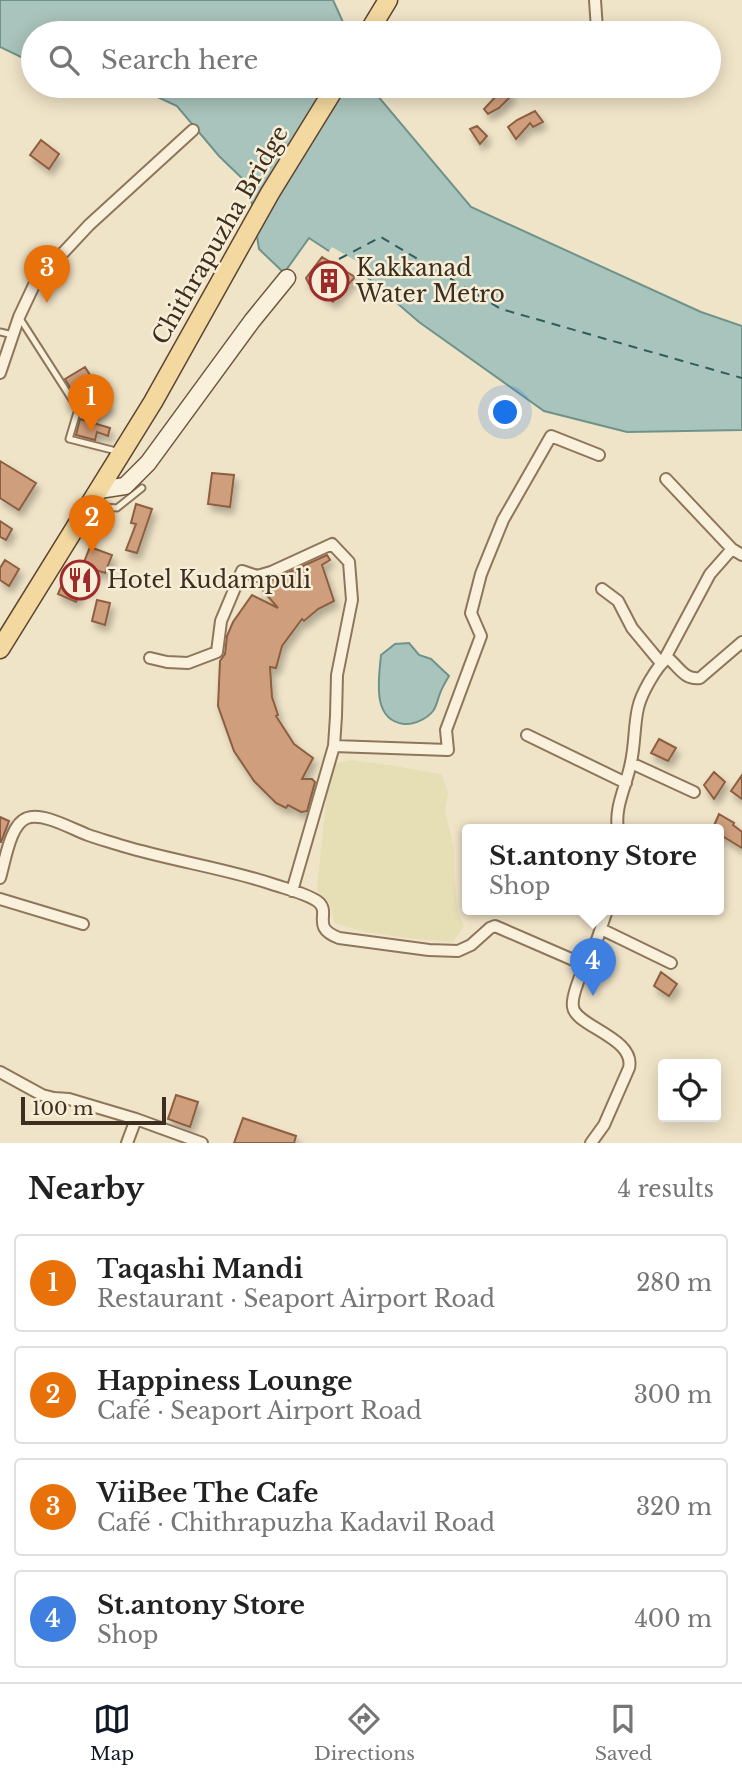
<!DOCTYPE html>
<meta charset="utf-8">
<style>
body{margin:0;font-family:"Libre Baskerville",serif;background:#f6f6f6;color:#222}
.controls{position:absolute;right:21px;bottom:21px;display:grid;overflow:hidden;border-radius:7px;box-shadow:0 4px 18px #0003}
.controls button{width:63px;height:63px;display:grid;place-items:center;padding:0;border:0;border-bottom:2px solid #e0e0e0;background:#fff;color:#222;font:35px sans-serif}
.scale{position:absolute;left:21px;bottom:18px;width:145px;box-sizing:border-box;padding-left:7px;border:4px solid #3d2e20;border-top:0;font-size:19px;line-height:24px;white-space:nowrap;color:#3d2e20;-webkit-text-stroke:5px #f7eed8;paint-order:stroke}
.you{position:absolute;left:506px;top:413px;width:24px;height:24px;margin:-18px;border:5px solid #fff;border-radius:50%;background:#1a73e8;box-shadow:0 0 0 10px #1a73e833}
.badge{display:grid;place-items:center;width:46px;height:46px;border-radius:50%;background:#111827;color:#fff;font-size:23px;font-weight:700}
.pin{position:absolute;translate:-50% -58px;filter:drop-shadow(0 2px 4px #0008)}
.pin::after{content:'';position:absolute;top:37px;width:24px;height:21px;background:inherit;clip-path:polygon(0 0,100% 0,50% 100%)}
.popup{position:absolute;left:462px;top:824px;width:262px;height:91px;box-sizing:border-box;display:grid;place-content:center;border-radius:7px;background:#fff;filter:drop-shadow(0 2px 5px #0005);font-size:23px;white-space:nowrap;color:#767676}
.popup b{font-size:26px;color:#222}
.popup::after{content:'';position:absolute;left:50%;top:100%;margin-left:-14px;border:14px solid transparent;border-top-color:#fff}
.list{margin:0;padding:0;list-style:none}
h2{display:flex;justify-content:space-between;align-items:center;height:91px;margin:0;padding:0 28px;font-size:30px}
h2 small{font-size:23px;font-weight:400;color:#767676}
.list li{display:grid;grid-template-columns:46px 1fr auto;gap:21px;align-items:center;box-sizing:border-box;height:98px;margin:0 14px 14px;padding:0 14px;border:2px solid #e0e0e0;border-radius:7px}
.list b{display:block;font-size:26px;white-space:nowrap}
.list p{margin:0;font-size:23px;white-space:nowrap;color:#767676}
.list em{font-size:23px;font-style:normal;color:#767676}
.icon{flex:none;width:38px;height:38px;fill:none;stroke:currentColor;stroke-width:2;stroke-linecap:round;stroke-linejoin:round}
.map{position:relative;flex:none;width:742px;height:1143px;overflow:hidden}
.search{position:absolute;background:#fff;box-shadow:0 4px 18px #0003;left:21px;right:21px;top:21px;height:77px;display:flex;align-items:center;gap:18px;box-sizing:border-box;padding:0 24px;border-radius:38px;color:#767676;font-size:26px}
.sheet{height:539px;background:#fff}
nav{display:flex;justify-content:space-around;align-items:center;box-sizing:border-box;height:98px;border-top:2px solid #e0e0e0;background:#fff;font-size:19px;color:#767676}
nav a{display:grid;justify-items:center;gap:4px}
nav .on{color:#111827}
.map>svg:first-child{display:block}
.farmland{fill:#e6deb5}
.water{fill:#a9c4bc;stroke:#6f938a;stroke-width:2}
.pier{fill:#f0e4c8}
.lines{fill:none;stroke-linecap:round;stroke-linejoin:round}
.ferry{stroke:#2f5d5a;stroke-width:2;stroke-dasharray:9 7;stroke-linecap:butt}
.building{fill:#cf9f7d;stroke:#8d5f41;stroke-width:2;filter:url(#shadow)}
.lane-casing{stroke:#8d765c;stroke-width:9}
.street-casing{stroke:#8d765c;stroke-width:14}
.secondary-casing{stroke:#6f573f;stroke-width:19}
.primary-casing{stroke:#5b4430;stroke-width:21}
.lane{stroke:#faf1dc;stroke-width:5}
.street{stroke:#faf1dc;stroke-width:10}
.secondary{stroke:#faf1dc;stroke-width:16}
.primary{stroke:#f3d9a0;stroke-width:18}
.labels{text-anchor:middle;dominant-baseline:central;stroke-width:5;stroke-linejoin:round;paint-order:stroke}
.street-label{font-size:23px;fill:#3d2e20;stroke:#f7eed8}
.poi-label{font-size:23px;fill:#3d2e20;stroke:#f7eed8;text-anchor:start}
</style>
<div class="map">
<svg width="742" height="1143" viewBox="0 0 742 1143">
<defs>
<filter id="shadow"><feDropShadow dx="3.5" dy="6" stdDeviation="3.5" flood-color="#0004"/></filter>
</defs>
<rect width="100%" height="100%" fill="#f0e4c8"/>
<path class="farmland" d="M351,760L389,765L441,774L448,792L445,811L454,849V875L458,913L464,926L453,942L416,939L365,932L334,923L331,907L317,890L320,858L327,793L334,764Z"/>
<path class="water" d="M0,0H333L348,33H33V57H21L0,47Z
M134,86H372L376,94L471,207L701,312L742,326V430L627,432L544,411L419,322L361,272L309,238L284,273L259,249L249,185L219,156L177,106Z
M409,643L419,655L431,659L449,676C446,681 443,686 441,691C438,697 437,706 433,711C427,719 413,725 404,724C371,720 379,678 381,655L395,644Z"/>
<path class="pier" d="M332,247L365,266L360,275L327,254Z"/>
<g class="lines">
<path class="ferry" d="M339,259L381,237L501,309L742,378"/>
</g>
<path class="building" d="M503,86L512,95L499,108L488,114L484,109L498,94L495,91Z
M535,111L543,122L533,127L530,123L516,139L508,127L517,120Z
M477,126L487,136L480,144L470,129Z
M41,140L59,154L49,169L30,155Z
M322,257L355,277L333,302L309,284L306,278Z
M85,367L110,407L89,420L65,379Z
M80,419L110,428L108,436L97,432L95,440L76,435Z
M0,461L36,483L19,510L0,498Z
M212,473L234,475L230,507L208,504Z
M136,504L152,509L137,553L126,550L136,524L131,523Z
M0,521L12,529L6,540L0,537Z
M90,547L112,555L105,573L96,570L88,590L82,588L76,602L58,594L63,582L65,583L71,569L80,572Z
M327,555L330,560L322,565L334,601L318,609L304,621L302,619L282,646L276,668L270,667L272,697L278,715L276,716L294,744L313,758L302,779H312L315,782L307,811L301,812L288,805L286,808L276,803L254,781L234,751L218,706L220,661L225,654L227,636L233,622L252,595L278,608L260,587L270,581Z
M5,560L19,569L9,586L0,580V568Z
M97,600L110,603L105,625L92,621Z
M659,739L676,748L668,761L651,753Z
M714,772L725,782L714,799L704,785Z
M742,775V799L731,791Z
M719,814L734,823L733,825L742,832V848L719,834V830H712Z
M0,817L9,821L1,842H0Z
M661,972L677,984L669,996L654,986Z
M176,1095L198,1102L190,1127L168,1119Z
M243,1118L296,1136L294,1143H234Z"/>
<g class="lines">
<defs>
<path id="lane" d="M19,317L78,409L69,439L120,452
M0,332L13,335
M93,506L117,508L142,488"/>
<path id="street" d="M595,0L597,29
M0,373L19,317L35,283L89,225L193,130
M666,479L732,549L742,555
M602,589L618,601L632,628L661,663
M150,658L167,662L188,663L217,652L221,621L242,571L257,576L271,572L332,544L349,562L352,600L337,675L336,716L334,746L292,891
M664,660L710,574L732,549
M527,735L626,783
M334,746L448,750L446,730L481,636L471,613L481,574L503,520L551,436L599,455
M631,763L694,792
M618,830C614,806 627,785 631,762C635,744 634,725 638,708C641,694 657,665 668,658C679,667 684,680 700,678L742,642
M0,878C5,862 10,824 27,818C43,812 72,829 88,835C99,839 111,842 123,846C173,861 224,868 272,884C287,889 305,893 317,901C333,912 309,927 339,938L429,950L458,951L471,945L490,928L495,926L585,965C581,974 571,997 573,1007C575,1026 636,1038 629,1068L604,1125L591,1143
M0,899L83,924
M601,929L671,963
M585,965L597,940L607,910
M0,1072L42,1095L54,1098L69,1099L136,1119L202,1143
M127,1143L136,1119"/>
<path id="secondary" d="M99,490L125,486L148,463L252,321L287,278"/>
<path id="primary" d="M368,33L388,0
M0,649L153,402L270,193L336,86"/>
</defs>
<use href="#lane" class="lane-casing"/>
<use href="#street" class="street-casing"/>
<use href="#secondary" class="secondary-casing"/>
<use href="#primary" class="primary-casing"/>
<use href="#lane" class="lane"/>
<use href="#street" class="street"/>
<use href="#secondary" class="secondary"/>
<use href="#primary" class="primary"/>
</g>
<defs>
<symbol id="building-ring" viewBox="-11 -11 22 22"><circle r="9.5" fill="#f7eed8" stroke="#9e2a2b" stroke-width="1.5"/><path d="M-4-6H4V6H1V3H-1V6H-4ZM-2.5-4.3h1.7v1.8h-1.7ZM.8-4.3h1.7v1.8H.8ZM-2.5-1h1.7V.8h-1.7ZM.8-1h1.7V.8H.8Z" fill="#9e2a2b"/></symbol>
<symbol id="restaurant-ring" viewBox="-11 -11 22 22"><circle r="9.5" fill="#f7eed8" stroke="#9e2a2b" stroke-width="1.5"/><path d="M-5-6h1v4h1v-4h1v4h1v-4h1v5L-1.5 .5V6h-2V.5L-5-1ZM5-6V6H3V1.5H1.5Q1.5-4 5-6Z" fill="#9e2a2b"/></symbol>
</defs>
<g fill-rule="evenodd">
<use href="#building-ring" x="307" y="259" width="44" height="44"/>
<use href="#restaurant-ring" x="58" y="558" width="44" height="44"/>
</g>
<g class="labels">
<g class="street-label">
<text transform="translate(220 235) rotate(-60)">Chithrapuzha Bridge</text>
</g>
<g class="poi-label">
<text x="356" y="268">Kakkanad<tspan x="356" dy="26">Water Metro</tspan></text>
<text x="107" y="580">Hotel Kudampuli</text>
</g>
</g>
</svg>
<div class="controls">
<button><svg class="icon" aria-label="locate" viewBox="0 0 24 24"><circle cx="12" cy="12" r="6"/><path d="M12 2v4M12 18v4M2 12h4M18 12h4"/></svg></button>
</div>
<div class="scale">100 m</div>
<div class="you"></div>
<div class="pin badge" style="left:91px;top:432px;background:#e8710a">1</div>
<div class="pin badge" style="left:92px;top:553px;background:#e8710a">2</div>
<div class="pin badge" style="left:47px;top:303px;background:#e8710a">3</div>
<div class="pin badge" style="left:593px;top:996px;background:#3f7fe0">4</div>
<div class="popup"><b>St.antony Store</b>Shop</div>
<div class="search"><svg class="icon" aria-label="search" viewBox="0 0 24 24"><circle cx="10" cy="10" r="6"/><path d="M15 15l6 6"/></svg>Search here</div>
</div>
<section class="sheet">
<h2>Nearby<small>4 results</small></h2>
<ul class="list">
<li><span class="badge" style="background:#e8710a">1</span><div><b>Taqashi Mandi</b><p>Restaurant · Seaport Airport Road</p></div><em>280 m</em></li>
<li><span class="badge" style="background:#e8710a">2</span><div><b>Happiness Lounge</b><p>Café · Seaport Airport Road</p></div><em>300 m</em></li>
<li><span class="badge" style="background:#e8710a">3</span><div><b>ViiBee The Cafe</b><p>Café · Chithrapuzha Kadavil Road</p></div><em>320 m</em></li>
<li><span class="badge" style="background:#3f7fe0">4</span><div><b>St.antony Store</b><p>Shop</p></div><em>400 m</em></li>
</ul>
</section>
<nav>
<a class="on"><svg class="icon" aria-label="map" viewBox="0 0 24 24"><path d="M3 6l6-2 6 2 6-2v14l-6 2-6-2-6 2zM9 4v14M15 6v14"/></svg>Map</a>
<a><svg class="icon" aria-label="directions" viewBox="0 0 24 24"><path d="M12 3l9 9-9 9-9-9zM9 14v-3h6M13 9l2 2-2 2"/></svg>Directions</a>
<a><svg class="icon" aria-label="saved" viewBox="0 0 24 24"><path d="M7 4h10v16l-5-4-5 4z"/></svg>Saved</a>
</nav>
